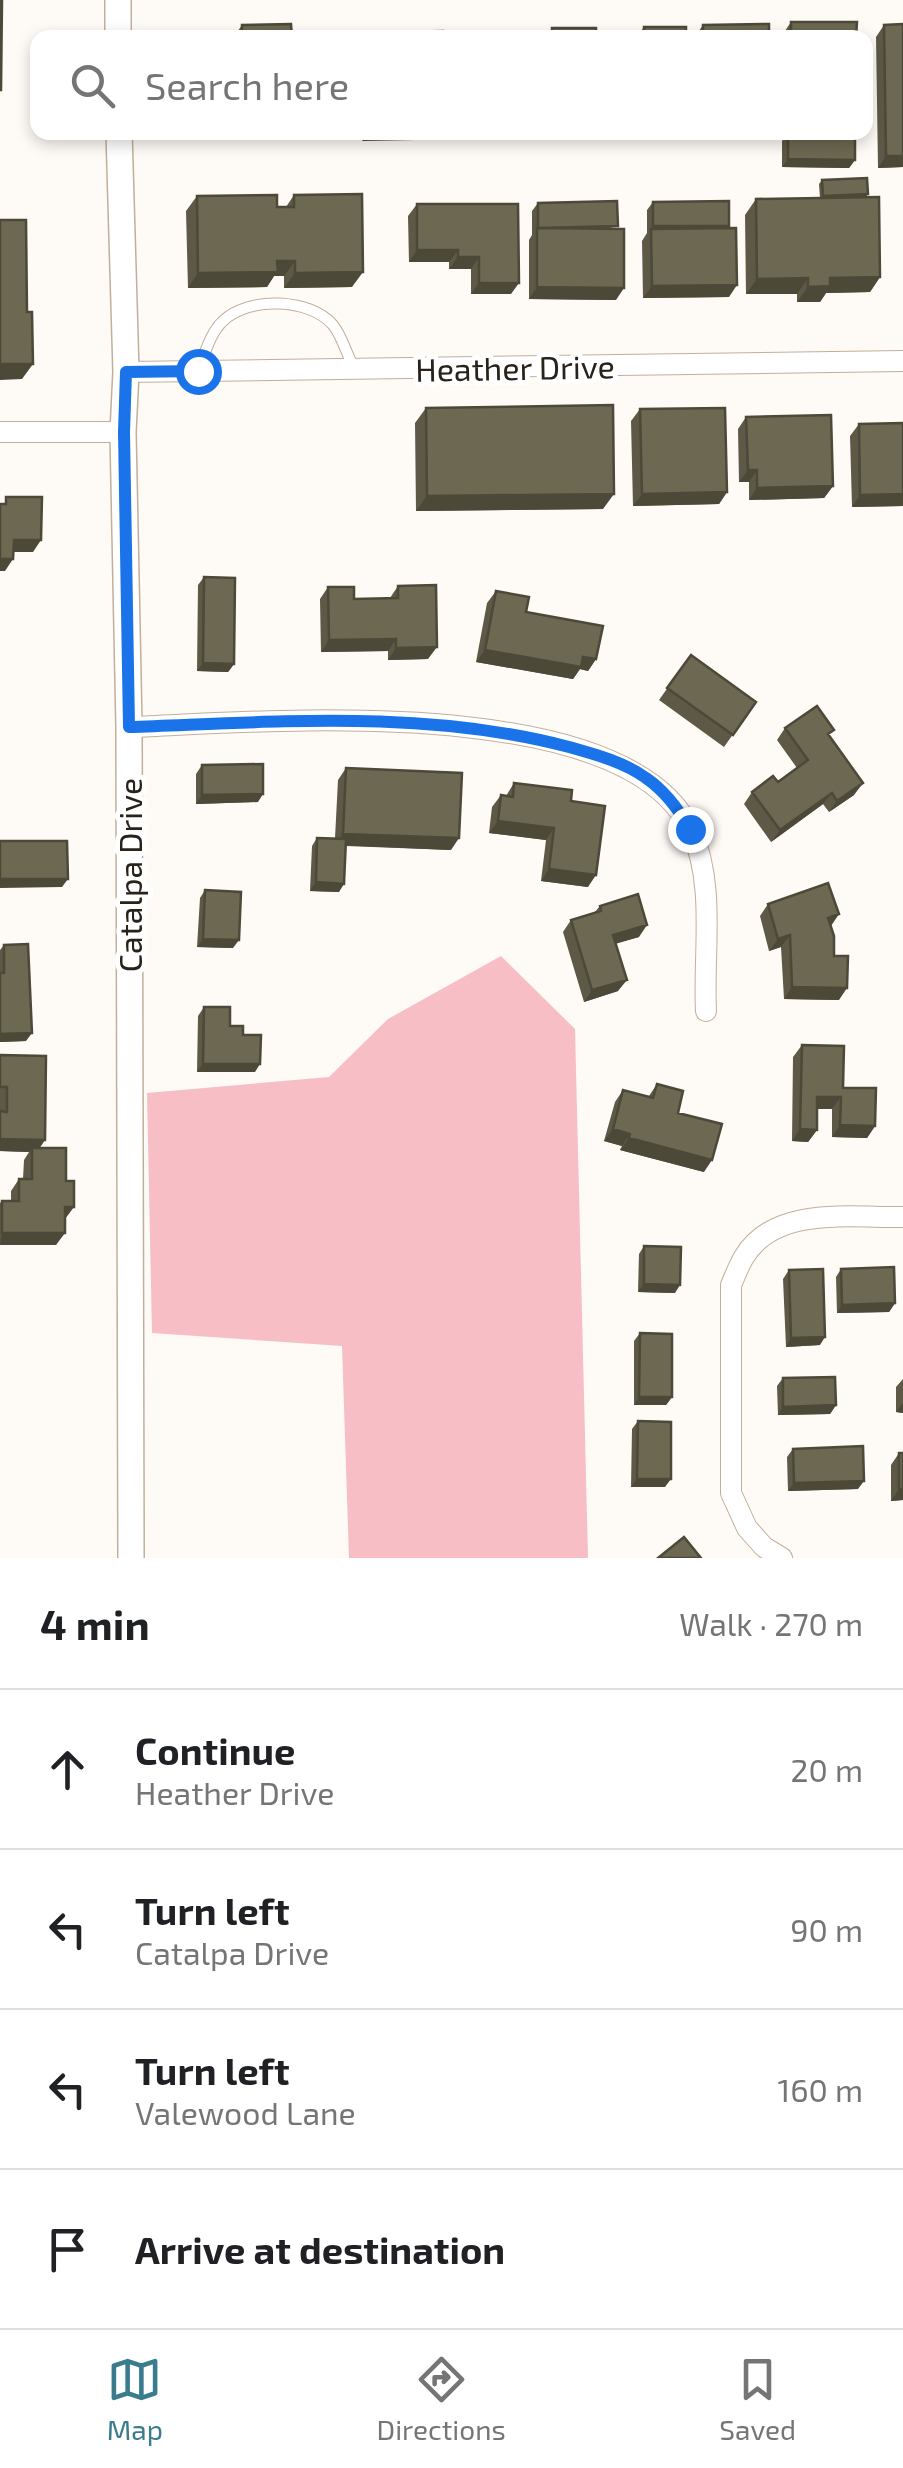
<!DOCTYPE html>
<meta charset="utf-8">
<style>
body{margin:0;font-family:"Exo 2",sans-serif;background:#f6f6f6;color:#202124}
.stop{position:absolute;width:30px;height:30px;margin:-22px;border:8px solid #1a73e8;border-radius:50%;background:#fff}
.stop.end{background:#1a73e8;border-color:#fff;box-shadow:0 2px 10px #0008}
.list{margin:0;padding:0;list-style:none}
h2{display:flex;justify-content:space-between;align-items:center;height:130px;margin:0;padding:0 40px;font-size:42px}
h2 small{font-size:32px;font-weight:400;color:#757577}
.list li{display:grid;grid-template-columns:65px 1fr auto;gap:30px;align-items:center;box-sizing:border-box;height:160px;padding:0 40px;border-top:2px solid #e0e0e0}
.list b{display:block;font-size:38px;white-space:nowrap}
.list p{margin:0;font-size:32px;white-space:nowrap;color:#757577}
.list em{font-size:32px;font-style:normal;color:#757577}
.icon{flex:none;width:55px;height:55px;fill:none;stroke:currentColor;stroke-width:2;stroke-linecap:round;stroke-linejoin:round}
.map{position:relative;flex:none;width:903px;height:1558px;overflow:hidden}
.search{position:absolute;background:#fff;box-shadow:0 5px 15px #0003;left:30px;right:30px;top:30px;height:110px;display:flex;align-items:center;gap:25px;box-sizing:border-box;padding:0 35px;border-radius:20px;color:#757577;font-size:38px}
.sheet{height:770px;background:#fff}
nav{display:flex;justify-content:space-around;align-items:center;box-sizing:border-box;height:140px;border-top:2px solid #e0e0e0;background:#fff;font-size:28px;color:#757577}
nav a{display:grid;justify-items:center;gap:5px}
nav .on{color:#3a7c8e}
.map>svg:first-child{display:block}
.green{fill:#f7bec6}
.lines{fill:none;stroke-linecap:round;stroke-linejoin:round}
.service-casing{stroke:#c2af9b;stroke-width:12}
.minor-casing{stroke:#c2af9b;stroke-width:22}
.tertiary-casing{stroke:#c2af9b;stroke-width:28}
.service{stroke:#fff;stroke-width:10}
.minor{stroke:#fff;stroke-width:20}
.tertiary{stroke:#fff;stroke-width:25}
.wall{fill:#5d5946}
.shaded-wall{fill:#4c4939}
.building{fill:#6c6851;stroke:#4c4939;stroke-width:2.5}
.route{stroke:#1a73e8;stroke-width:12}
.labels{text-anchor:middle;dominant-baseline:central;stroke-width:10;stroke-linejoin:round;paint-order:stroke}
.street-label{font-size:32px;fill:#29221b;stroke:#fff}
</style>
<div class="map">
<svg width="903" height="1558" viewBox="0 0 903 1558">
<rect width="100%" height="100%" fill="#fefaf6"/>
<path class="green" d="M501,956L575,1029L588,1558H349L342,1346L152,1333L147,1093L329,1077L388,1019Z"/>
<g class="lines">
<defs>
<path id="service" d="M198,370C205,354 210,333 223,321C249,296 310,298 333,325C342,336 347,355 354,368"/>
<path id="minor" d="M126,372L903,361
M0,432H123
M129,727C260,722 625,690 691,830C716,885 703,952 706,1011
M782,1558L764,1547L747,1528L731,1493V1285C735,1276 739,1265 744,1257C775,1205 853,1218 903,1217"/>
<path id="tertiary" d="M118,0V38
M119,132L126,372L123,432L129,727L131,1558"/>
</defs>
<use href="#service" class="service-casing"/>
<use href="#minor" class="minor-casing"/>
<use href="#tertiary" class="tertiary-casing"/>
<use href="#service" class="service"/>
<use href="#minor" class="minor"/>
<use href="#tertiary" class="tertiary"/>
</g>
<path class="wall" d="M791,22L856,38H783V34Z
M903,24V167L878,168L876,37L884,25Z
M242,25L292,38H233Z
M703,25L769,38H694Z
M644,27L686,38H636Z
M788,133L855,160L849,168L782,167V141Z
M822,180L868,194L865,198L880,277L870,292L826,293L820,302H797V294H746L745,215L756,199L820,198L819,184Z
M294,195L352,287L284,288V276H274L267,287L188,288L186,211L197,196L286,207Z
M653,202L728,228L729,297L643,298L642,241L647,233V210Z
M538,203L616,229V300L529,299V240L532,235V211Z
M417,204H518L511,294H471V269H449V262H409L408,216Z
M426,408L603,509L416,511L415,423Z
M640,409L727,492L719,504L633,506L631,421Z
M746,417L833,486L824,498L749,500V482H739L738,429Z
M903,423V506L852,507L850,436L859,424Z
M204,577L234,664L228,672L197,671L198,585Z
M398,586L428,659L388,660V651L321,652L320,599L328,587L354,599L390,598Z
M496,591L596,659L588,671L580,669L573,679L476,662L487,603Z
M691,655L756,702L724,747L659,700Z
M785,728L829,737L854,795L829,812L823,804L771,842L744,804L752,792L778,782L797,768L777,740Z
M202,765L258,802L196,804V774Z
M346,768L451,850L346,846L339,892L310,891L312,846L317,838H335L338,780Z
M514,783L571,801L588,887L541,881L546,840L489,833L492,807L501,795L506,796Z
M205,890L233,948L197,947L200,898Z
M768,904L830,926L839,1000L784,999L781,947L769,951L760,916Z
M600,906L639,937L616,943L618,991L584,1002L563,932L571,920L594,913Z
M4,945L26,1041L0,1042V950Z
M204,1007L243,1035L255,1072H197L198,1016Z
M802,1045L843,1088L875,1126L867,1138L832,1137V1109H817V1130L808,1142L792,1141L793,1057Z
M0,1055L40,1148L65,1219L56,1245H0V1203L2,1201H11V1191L19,1179H23L24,1160L29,1152L0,1151Z
M657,1084L678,1113L704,1172L620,1150L622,1146L604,1141L615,1102L623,1090L649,1096Z
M644,1246L675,1293L638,1292L639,1254Z
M841,1269L895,1303L889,1312L837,1313L836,1277Z
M789,1270L820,1345L786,1347L783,1279Z
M640,1333L672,1397L666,1405H634V1341Z
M783,1378L836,1405L830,1414L778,1415L777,1386Z
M903,1379V1413L896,1412V1387Z
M638,1421L665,1487H631L632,1429Z
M793,1449L858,1489L788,1491L787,1457Z
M899,1453L903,1500L891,1501V1465Z"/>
<path class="shaded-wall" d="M218,132H259L256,136L216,137Z
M368,132H421L416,140L362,141Z
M550,132H593L588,140H545Z
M638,132H682L677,139L634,138Z
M886,156H903V167L878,168Z
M788,159L855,160L849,168L782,167Z
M868,194L865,198L820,200L823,196Z
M653,226H729L724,234L651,230Z
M417,250H458L449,262H409Z
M458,257H479L471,269H449Z
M277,261H295L284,276H274L267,287L188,288L198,273Z
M363,272L352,287L284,288L295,273Z
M880,277L870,292L826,293L820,302H797L808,287L830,278Z
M808,278L797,294H746L757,279Z
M479,283H519L511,294H471Z
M737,285L729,297L643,298L652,286Z
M537,287L624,288L616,300L529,299Z
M0,364H33L22,379L0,380Z
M748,470H757L749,482H739Z
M833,486L824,498L749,500L757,488Z
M727,492L719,504L633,506L642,494Z
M614,494L603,509L416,511L427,496Z
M903,494V506L852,507L860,495Z
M14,540H41L33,552H5Z
M0,559H13L5,571H0Z
M396,639L388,651L321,652L329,640Z
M437,647L428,659L388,660L396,648Z
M485,650L583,657L596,659L588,671L580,669L573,679L476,662Z
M203,663L234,664L228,672L197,671Z
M863,783L854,795L829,812L837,801Z
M832,793L823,804L771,842L780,830Z
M263,794L258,802L196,804L202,795Z
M498,821L554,828L546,840L489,833Z
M343,834L459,838L451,850L335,845Z
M549,869L596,875L588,887L541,881Z
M0,879H68L62,887L0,888Z
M316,882L344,884L339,892L310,891Z
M839,914L831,926L828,918Z
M647,925L639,937L605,947L613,935Z
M790,935L781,947L769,951L778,939Z
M203,939L239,940L233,948L197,947Z
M627,980L618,991L584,1002L592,990Z
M792,987L847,988L839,1000L784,999Z
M32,1033L26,1041L0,1042V1034Z
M203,1064H260L255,1072H197Z
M817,1097H841L832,1109H809Z
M840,1125L875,1126L867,1138L832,1137Z
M613,1129L630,1134L622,1146L604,1141Z
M800,1129L817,1130L808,1142L792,1141Z
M629,1138L712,1160L704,1172L620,1150Z
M0,1139L45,1140L37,1152L32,1148L29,1152L0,1151Z
M65,1207H74L65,1219Z
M2,1233H65L56,1245H0Z
M644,1284L680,1285L675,1293L638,1292Z
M895,1303L889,1312L837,1313L842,1305Z
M825,1337L820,1345L786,1347L791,1338Z
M639,1397H672L666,1405H634Z
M902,1404H903V1413L896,1412Z
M836,1405L830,1414L778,1415L783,1407Z
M637,1479H671L665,1487H631Z
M864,1481L858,1489L788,1491L794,1483Z
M899,1489H903V1500L891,1501Z"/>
<path class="building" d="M0,0H2L1,90H0Z
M791,22H857L856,38H791Z
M291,24L292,38H242V25Z
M769,24V38H703V25Z
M903,24V156H886L884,25Z
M644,27H686V38H644Z
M552,28H596V38H552Z
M443,31V38H393V32Z
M531,34V38H468V35Z
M788,133L855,134V160L788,159Z
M867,178L868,194L823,196L822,180Z
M362,194L363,272L295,273V261H277L278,272L198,273L197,196L277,195V207H294V195Z
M879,197L880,277L830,278V286L808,287V278L757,279L756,199Z
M617,201L618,226L538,228V203Z
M729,201V226H653V202Z
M417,204H518L519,283H479V257H458V250H417Z
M0,220H26L27,312H32L33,364H0Z
M537,228L624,229V288L537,287Z
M736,228L737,285L652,286L651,229Z
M613,405L614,494L427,496L426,408Z
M725,408L727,492L642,494L640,409Z
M831,415L833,486L757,488V470H748L746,417Z
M903,423V494L860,495L859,424Z
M6,497H42L41,540H14L13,559H0V504H6Z
M204,577L235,578L234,664L203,663Z
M436,585L437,647L396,648V639L329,640L328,587H354V599L398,598V586Z
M496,591L529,597L526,612L603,626L596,659L583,657L581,667L485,650Z
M691,655L756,702L733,735L667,688Z
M817,706L834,730L828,734L863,783L837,801L832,793L780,830L752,792L773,776L778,782L808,760L785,728Z
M263,764V794L202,795V765Z
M346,768L462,773L459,838L343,834Z
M514,783L572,790L571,801L605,806L596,875L549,869L554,828L498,821L501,795L513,797Z
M317,838L346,839L344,884L316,882Z
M0,841H67L68,879H0Z
M828,883L839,914L828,918L834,936V956H848L847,988L792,987L790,935L778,939L768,904Z
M205,890L241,892L239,940L203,939Z
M638,894L647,925L613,935L627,980L592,990L571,920L601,911L600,906Z
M28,944L32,1033L0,1034V973H4V945Z
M204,1007H230V1026H243V1035H261L260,1064H203Z
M802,1045L844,1046L843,1088H876L875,1126L840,1125L841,1097H817V1130L800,1129Z
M0,1055L46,1056L45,1140L0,1139V1111L7,1112V1087H0Z
M657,1084L683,1091L678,1113L722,1124L712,1160L629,1138L630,1134L613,1129L623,1090L653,1098Z
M32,1148H66V1181H74V1207H65V1233H2V1201H19V1179H32Z
M644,1246L681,1247L680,1285L644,1284Z
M894,1267L895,1303L842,1305L841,1269Z
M823,1269L825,1337L791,1338L789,1270Z
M640,1333L672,1334V1397H639Z
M835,1377L836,1405L783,1407V1378Z
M638,1421L671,1422V1479H637Z
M863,1446L864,1481L794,1483L793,1449Z
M899,1453H903V1489H899Z
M684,1537L701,1558H658Z"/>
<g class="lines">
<path class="route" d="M198,371L126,372L124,432L129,727C276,722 425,709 569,747C594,754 624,762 646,778C665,791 679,810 690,829"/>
</g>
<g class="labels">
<g class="street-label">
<text transform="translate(515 367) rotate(-1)">Heather Drive</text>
<text transform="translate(129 875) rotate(-90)">Catalpa Drive</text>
</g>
</g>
</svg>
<div class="stop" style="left:198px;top:371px"></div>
<div class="stop end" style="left:690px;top:829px"></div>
<div class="search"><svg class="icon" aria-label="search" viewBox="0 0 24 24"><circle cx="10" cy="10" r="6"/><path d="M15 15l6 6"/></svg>Search here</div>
</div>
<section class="sheet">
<h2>4 min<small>Walk · 270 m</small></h2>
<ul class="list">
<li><svg class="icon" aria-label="ahead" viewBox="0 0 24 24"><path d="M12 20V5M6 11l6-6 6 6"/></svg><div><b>Continue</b><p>Heather Drive</p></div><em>20 m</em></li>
<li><svg class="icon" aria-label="left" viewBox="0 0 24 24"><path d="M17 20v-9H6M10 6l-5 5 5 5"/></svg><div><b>Turn left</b><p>Catalpa Drive</p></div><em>90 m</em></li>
<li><svg class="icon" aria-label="left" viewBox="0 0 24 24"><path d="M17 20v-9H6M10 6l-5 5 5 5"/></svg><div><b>Turn left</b><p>Valewood Lane</p></div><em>160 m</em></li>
<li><svg class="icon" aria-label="arrive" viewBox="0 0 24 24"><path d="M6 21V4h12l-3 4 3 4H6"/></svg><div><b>Arrive at destination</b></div></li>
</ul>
</section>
<nav>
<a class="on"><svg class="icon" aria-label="map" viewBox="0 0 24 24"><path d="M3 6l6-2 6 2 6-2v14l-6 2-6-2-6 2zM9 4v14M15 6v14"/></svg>Map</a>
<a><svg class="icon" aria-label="directions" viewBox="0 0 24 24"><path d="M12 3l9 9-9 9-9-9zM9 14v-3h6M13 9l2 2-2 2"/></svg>Directions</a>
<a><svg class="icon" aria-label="saved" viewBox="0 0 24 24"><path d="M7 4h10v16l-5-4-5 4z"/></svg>Saved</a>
</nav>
